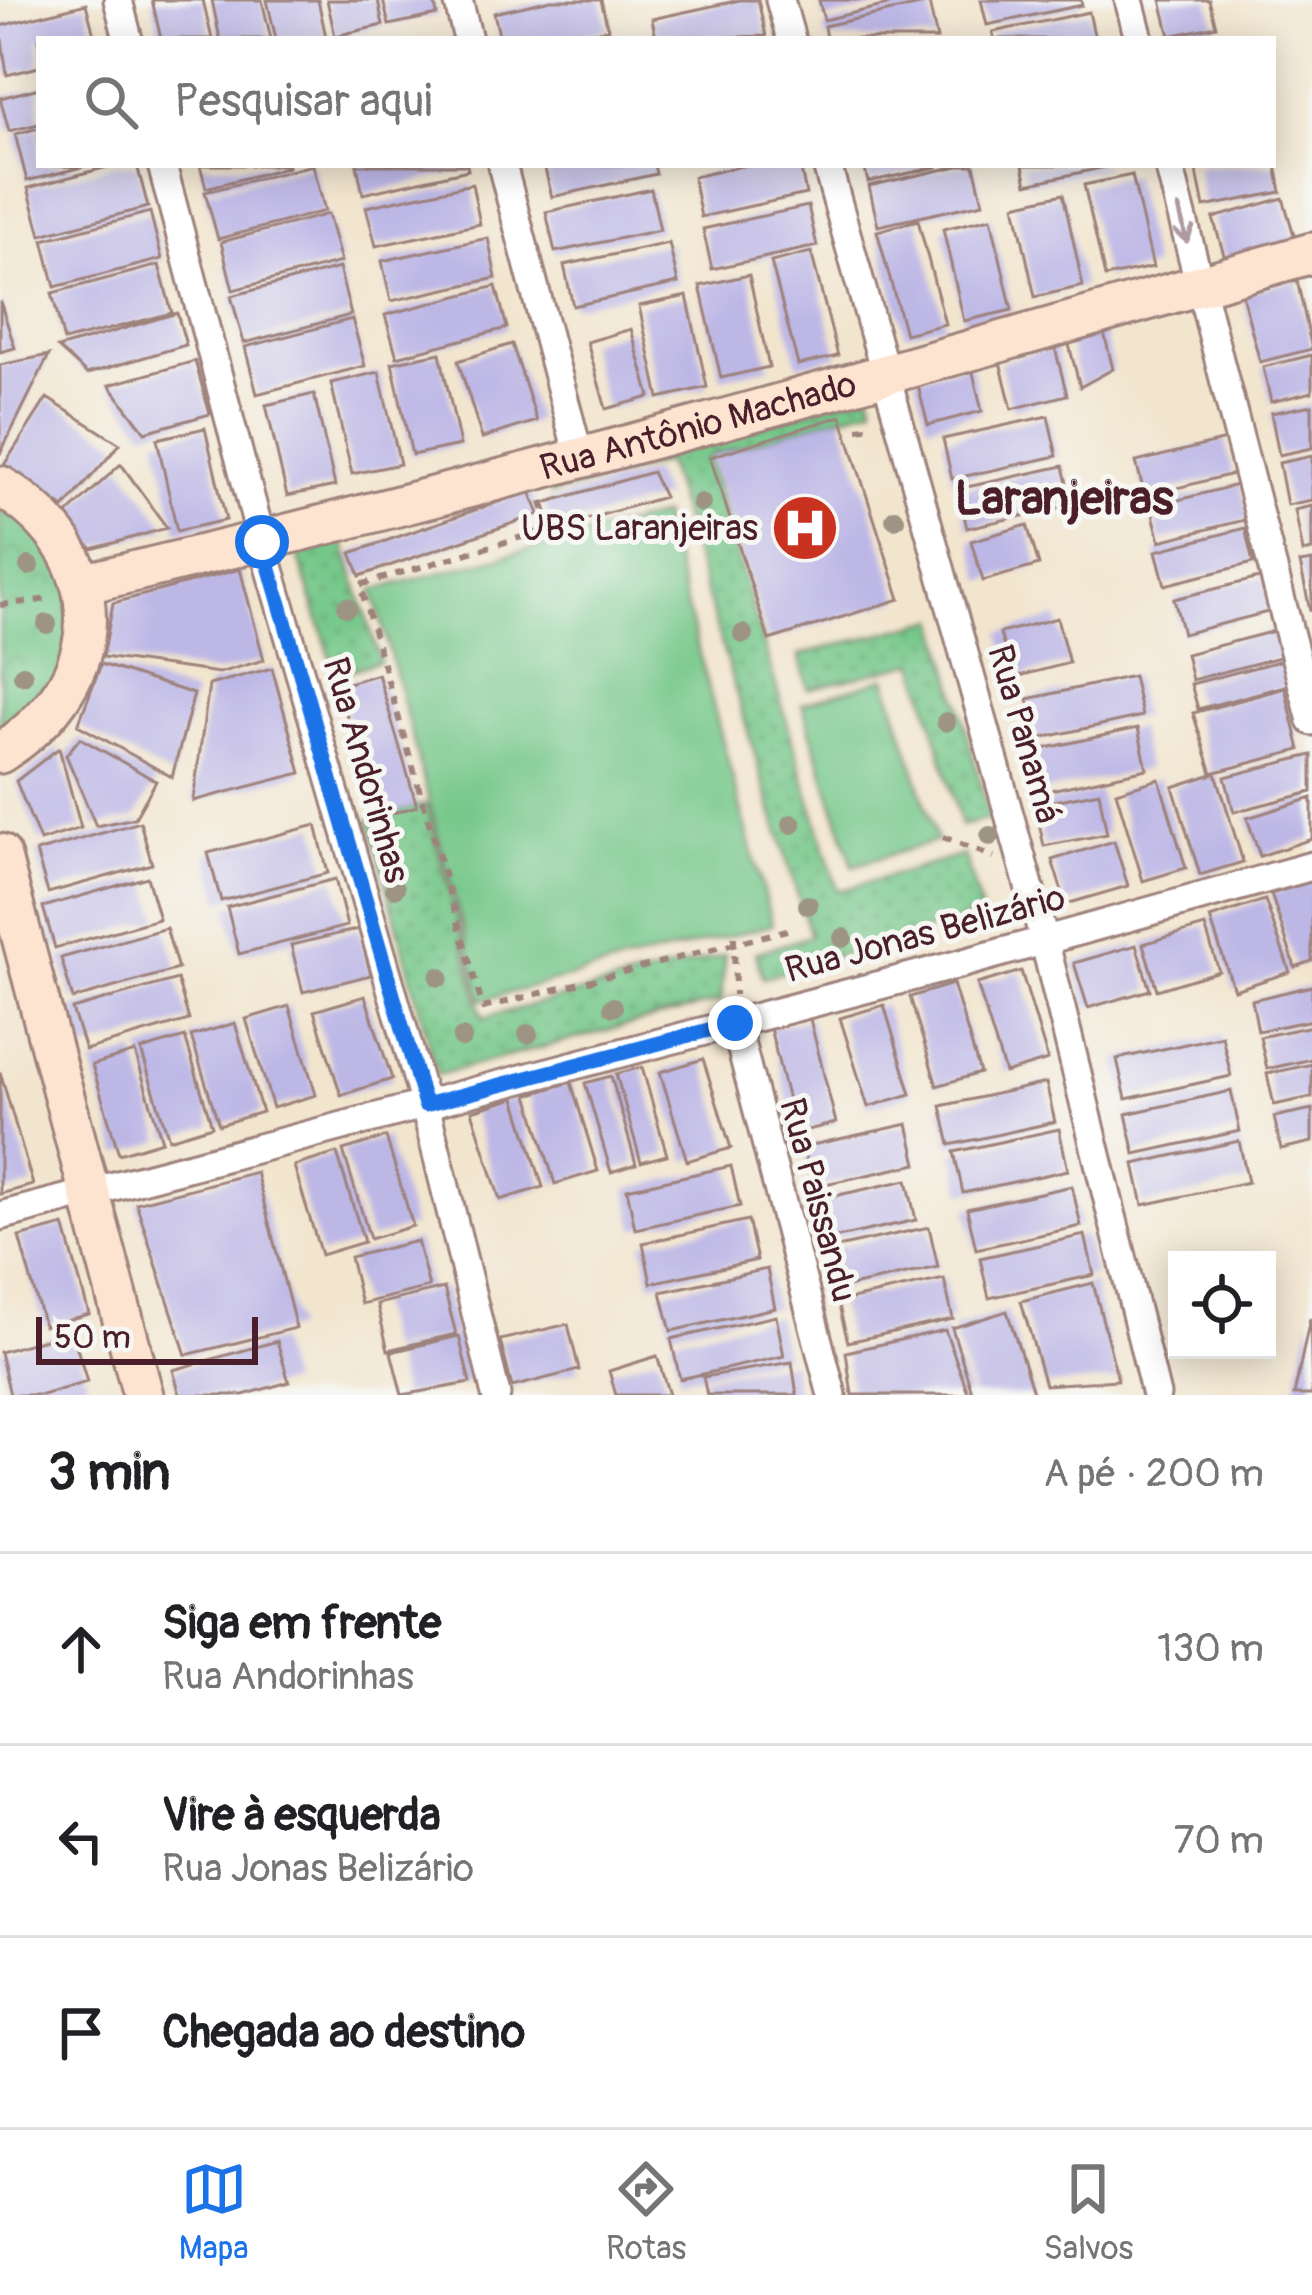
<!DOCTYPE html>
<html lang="pt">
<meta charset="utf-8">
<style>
body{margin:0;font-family:Pangolin,sans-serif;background:#f2f2f2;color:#202124}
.controls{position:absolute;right:36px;bottom:36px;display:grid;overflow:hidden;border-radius:0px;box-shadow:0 6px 30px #0003}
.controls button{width:108px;height:108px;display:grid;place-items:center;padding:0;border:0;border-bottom:3px solid #e0e0e0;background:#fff;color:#202124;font:60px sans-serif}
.scale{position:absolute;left:36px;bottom:30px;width:222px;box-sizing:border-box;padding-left:12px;border:6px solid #4a1f2b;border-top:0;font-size:33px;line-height:42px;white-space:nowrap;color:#4a1f2b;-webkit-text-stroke:9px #f6f6f2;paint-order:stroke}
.stop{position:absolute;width:36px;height:36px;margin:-27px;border:9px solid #1a73e8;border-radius:50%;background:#fff}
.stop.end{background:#1a73e8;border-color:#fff;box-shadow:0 3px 12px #0008}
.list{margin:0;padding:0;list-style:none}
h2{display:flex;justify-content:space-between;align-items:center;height:156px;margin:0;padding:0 48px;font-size:51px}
h2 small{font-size:39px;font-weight:400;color:#757577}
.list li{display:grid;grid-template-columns:78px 1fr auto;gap:36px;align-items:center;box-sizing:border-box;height:192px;padding:0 48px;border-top:3px solid #e0e0e0}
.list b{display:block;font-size:45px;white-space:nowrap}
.list p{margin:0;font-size:39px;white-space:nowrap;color:#757577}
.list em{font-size:39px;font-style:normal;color:#757577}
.icon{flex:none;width:66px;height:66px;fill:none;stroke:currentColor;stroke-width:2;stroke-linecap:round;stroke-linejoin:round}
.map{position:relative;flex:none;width:1312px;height:1395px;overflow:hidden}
.search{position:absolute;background:#fff;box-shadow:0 6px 30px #0003;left:36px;right:36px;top:36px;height:132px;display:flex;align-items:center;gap:30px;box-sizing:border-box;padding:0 42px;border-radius:0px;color:#757577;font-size:45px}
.sheet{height:732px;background:#fff}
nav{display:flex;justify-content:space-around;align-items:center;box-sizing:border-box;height:168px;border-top:3px solid #e0e0e0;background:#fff;font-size:33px;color:#757577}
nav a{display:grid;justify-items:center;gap:6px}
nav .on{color:#1a73e8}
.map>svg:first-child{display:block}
.grass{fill:url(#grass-dots);stroke:#60735a;stroke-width:3}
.park{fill:url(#park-crowns);stroke:#60735a;stroke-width:3}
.pitch{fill:#75c789;stroke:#60735a;stroke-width:3}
.building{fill:#bdb7e6}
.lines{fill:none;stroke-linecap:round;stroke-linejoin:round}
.street-casing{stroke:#9e827c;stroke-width:33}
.secondary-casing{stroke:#9e827c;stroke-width:45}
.path{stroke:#9e827c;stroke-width:6;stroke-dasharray:9 9;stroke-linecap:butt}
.street{stroke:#fff;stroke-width:27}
.secondary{stroke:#fde4d1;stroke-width:39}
.tree{fill:#9d9484}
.oneway{stroke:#ae9aa0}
.route{stroke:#1a73e8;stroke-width:15}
.labels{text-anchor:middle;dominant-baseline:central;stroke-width:10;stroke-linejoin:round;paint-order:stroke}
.street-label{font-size:36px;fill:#4a1f2b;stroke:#f6f6f2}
.poi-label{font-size:36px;fill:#4a1f2b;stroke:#f6f6f2;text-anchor:end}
.district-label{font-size:48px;font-weight:bold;fill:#4a1f2b;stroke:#f6f6f2}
</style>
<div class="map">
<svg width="1312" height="1395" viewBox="0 0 1312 1395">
<defs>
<pattern id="grass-dots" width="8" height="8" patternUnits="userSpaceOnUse" patternTransform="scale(3)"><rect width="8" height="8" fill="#75c789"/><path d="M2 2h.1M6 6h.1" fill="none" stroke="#67aa76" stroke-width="1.8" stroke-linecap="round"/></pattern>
<pattern id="park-crowns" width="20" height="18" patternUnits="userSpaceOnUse" patternTransform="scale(3)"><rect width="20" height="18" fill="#75c789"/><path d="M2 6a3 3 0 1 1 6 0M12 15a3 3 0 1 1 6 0" fill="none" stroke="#67aa76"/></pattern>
</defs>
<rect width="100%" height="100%" fill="#f6f6f2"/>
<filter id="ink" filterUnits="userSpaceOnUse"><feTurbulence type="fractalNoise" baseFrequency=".00833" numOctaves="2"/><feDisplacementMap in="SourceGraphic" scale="24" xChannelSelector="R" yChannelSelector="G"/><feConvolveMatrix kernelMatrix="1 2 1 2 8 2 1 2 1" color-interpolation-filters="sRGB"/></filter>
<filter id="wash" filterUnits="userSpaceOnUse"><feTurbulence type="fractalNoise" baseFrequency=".004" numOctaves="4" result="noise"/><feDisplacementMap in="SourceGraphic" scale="48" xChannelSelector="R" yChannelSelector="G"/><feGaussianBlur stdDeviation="2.7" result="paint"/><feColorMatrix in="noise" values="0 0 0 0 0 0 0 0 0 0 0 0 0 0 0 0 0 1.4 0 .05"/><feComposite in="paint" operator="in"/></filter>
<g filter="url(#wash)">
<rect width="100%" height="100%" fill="#f2e5ce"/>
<path class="grass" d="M870,392L874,406L707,457L838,891L964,855L982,914L763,978L755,953L810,936L666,462L551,495L548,488Z
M343,541L380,661L336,675L298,555Z
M937,619L990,819L961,826L916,662L808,689L799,655Z
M426,804L483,1018L725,955L721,1001L437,1075L369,819Z"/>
<path class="park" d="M0,494L36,519L76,596L63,681L0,742Z"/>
<path class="pitch" d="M662,515L772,925L482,1000L373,590Z
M886,678L937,841L853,866L802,704Z"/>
<g id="blocks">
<path class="building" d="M152,0H203L212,39H161Z
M212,0H262L271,39H220Z
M267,0H318L326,37L276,39Z
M327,0H378L383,25L335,36Z
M383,0H434L437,15L389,25Z
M551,0H601L608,29L564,39H500L494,13Z
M740,0H758L766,36L656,39L652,19Z
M819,0H900V2L824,20Z
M981,0H1081L1082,5L987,25Z
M1161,0H1209L1216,26L1170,36Z
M929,3L937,39H826L824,26Z
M86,4L95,39H39V67L7,75L0,26Z
M1089,12L1095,39H994L993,32Z
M39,88V124L9,131L0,98Z
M39,128V165L83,167L27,181L15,134Z
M115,165H137L148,207L41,235L28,188Z
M200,165H288V167L206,188Z
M313,165L325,211L218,239L205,192Z
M357,165H467L468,170L363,194Z
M544,165H654L656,174L552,197Z
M746,165H800L806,194L701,217L693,177Z
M864,165H937V167L868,182Z
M963,165H974L983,203L878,226L869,186Z
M1023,165H1105L1106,167L1027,184Z
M1206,165H1276L1281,192L1204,207L1196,167Z
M1132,175L1153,267L1105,277L1084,185Z
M472,184L480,224L376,246L366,207Z
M651,189L660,230L555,252L546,212Z
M1063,194L1083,286L1035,297L1015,205Z
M1283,198L1296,242L1226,262L1213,218Z
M808,206L817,246L712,269L703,229Z
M150,212L162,259L55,287L43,240Z
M328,214L341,262L233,290L221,242Z
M991,218L1012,310L964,321L943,229Z
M918,220L945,324L905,334L877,231Z
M488,238L496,278L391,301L382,261Z
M669,243L678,283L573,306L564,265Z
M811,252L838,356L798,365L771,262Z
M159,265L172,313L64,341L52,293Z
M339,268L351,315L244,343L231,296Z
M749,275L769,367L721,378L700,286Z
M1297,280L1312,349L1260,362L1242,294Z
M496,286L507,328L397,357L385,315Z
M687,296L707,387L659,398L639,306Z
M0,301L15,348L0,352Z
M177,313L186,345L87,374L58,348Z
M352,319L365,366L257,394L245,347Z
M631,329L650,397L606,409L587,342Z
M1104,333L1113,369L1080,387L1068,341Z
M512,344L537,421L482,438L458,361Z
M1055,348L1067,395L1012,409L1000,362Z
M440,353L460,445L412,455L392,363Z
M49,355L0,454V365Z
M1312,355V392L1271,402L1263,367Z
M195,361L210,414L145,432L109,385Z
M971,364L982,411L928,425L916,378Z
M379,372L400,464L352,474L331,383Z
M314,394L335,486L287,496L266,405Z
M47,398L120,444L64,508L4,465Z
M1312,405V448L1279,455L1271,413Z
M841,416L900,599L769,640L710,457Z
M1048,416L1057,456L952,479L943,439Z
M205,428L226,520L177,531L157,439Z
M1225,440L1233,474L1145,496L1136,462Z
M1312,456V500L1287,505L1279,463Z
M121,464L167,528L92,549L63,518Z
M1063,466L1072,505L967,528L958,489Z
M652,472L664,497L553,529L544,503Z
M1240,484L1249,519L1160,541L1151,507Z
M530,491L539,514L360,576L351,553Z
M1312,506V550L1303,552L1295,510Z
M1027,525L1039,565L983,581L971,541Z
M1245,528L1253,563L1165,585L1156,551Z
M1312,561V610H1310L1300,563Z
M240,569L264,660L219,673L103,657L113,603Z
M1263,577L1272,611L1183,634L1174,599Z
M1057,618L1069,663L1012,678L1000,633Z
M1278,630L1284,656L1192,680L1186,654Z
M1283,660L1289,685L1198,709L1191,684Z
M101,664L194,694L172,777L78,725Z
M272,668L301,773L193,801L209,685Z
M378,674L417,806L377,818L338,686Z
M1133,676L1142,716L1037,739L1028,699Z
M1285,688L1300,750L1212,773L1193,713Z
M1138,728L1147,769L1042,792L1033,751Z
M80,738L156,781L135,818L96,826L66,755Z
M59,748L81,828L40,841L16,781Z
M1312,755V792L1234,812L1225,777Z
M1216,773L1243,862L1200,875L1173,787Z
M1159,779L1186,868L1143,881L1116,792Z
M1099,792L1107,834L1044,846L1035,805Z
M1312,798V839L1260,856L1247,818Z
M140,822L152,864L48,893L36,852Z
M316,825L328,873L221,901L208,853Z
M1114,841L1128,886L1066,904L1052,860Z
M147,877L159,919L55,948L43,907Z
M335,879L347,926L239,954L227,907Z
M1312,881V961L1295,967L1271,894Z
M1265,900L1290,972L1234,990L1210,918Z
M1205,926L1219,971L1157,990L1143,944Z
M166,928L178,969L73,999L61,958Z
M359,929L371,975L303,992L291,945Z
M1136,945L1150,990L1088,1008L1074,963Z
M1021,971L1048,1060L1005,1073L977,984Z
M177,979L189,1020L85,1050L72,1009Z
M953,984L980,1073L937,1086L910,997Z
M1312,986V1020L1258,1031L1252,1000Z
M365,996L392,1079L341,1095L314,1011Z
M884,1005L911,1094L868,1107L840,1018Z
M289,1006L316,1095L273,1108L246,1019Z
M810,1019L836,1123L796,1133L770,1028Z
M235,1023L262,1112L219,1125L191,1036Z
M1312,1026V1059L1267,1069L1260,1037Z
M1222,1036L1231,1076L1126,1099L1117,1059Z
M185,1037L212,1126L169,1139L141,1050Z
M135,1052L162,1141L119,1154L92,1065Z
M703,1059L731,1148L687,1161L660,1072Z
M1312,1064V1097L1274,1105L1267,1074Z
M642,1067L667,1155L641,1162L616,1074Z
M0,1072L33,1185L0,1194Z
M611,1076L636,1164L611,1172L585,1083Z
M571,1082L598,1171L555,1184L528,1095Z
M1046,1083L1055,1122L950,1145L941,1106Z
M1231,1091L1240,1131L1135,1154L1126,1114Z
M515,1098L543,1187L500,1200L472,1111Z
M1312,1109V1142L1281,1149L1274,1117Z
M908,1124L917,1164L812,1187L803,1147Z
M1059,1129L1068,1170L963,1193L954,1152Z
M386,1137L413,1226L370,1239L343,1150Z
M1239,1141L1248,1182L1143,1205L1134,1164Z
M337,1153L364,1242L321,1255L294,1166Z
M731,1166L740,1206L635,1229L627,1189Z
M256,1172L296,1328L186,1355L136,1203Z
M907,1180L916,1220L811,1243L802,1203Z
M1072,1186L1081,1226L976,1249L967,1209Z
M748,1220L757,1260L651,1283L643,1243Z
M64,1225L89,1314L44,1326L19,1237Z
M929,1227L938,1267L833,1290L824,1250Z
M1085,1235L1094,1275L989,1298L980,1258Z
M417,1241L429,1287L361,1304L350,1257Z
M767,1269L775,1308L671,1331L661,1292Z
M944,1279L953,1319L848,1342L838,1302Z
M1093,1283L1118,1380L1045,1385L1021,1301Z
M444,1288L456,1334L388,1350L377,1304Z
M1007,1311L1034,1395H973L952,1328Z
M776,1316L784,1356L680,1379L671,1339Z
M1310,1318L1312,1395H1294Z
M568,1324L579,1370L512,1387L500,1340Z
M945,1330L969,1395H852L846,1352Z
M72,1331L87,1382L42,1395H10L0,1352Z
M459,1336L470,1383L402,1395L391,1352Z
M277,1341L289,1382L243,1395H180L173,1370Z
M657,1356L669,1395H616L609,1371Z
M792,1362L797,1395H707L703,1377Z"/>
</g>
</g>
<g filter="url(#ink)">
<use href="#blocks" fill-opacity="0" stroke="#9e827c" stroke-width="3"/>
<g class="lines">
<defs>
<path id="street" d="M118,0L128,39
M458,0L468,39
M780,0L791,39
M1129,0L1139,39
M162,165L262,542L425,1105L496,1395
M502,165L579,456
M827,165L1044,939L1156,1395
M1169,165L1312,721
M735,1023L832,1395
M0,1216L960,964L1312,866"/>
<g id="secondary">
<path d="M0,486C115,555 113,682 0,753"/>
<path id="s1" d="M82,584C495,487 904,370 1312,253"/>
<path d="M0,854L143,1395"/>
</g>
</defs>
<use href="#street" class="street-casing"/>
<use href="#secondary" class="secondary-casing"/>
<path class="path" d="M858,429L874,427
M542,501L549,529L360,585L483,1008L787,930
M0,605L50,599
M943,837L994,857
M734,937L735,995"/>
<use href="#street" class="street"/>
<use href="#secondary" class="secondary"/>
</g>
<g class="tree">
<circle cx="701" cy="503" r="10"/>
<circle cx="895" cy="519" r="10"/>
<circle cx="29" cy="566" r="10"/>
<circle cx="347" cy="607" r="10"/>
<circle cx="47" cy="624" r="10"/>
<circle cx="743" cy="634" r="10"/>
<circle cx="23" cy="675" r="10"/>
<circle cx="946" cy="722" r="10"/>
<circle cx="792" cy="824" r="10"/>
<circle cx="990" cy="836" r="10"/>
<circle cx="395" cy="888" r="10"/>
<circle cx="808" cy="905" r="10"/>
<circle cx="843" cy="938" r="10"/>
<circle cx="439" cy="977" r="10"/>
<circle cx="613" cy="1007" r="10"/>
<circle cx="528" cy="1034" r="10"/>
<circle cx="462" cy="1038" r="10"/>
</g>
<defs><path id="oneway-shaft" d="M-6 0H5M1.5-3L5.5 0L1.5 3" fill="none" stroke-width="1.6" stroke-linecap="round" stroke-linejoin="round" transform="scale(3)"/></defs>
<use class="oneway" href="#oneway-shaft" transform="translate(1183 225) rotate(77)"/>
</g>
<g class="lines" filter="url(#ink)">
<path class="route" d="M262,542L425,1105L735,1023"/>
</g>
<defs>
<symbol id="hospital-disc" viewBox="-11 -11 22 22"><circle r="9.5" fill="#c8321e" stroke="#f6f6f2"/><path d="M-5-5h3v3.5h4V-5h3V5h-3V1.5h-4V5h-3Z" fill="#fff"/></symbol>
</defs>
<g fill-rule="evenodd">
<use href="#hospital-disc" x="767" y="490" width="76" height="76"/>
</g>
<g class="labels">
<g class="street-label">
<text stroke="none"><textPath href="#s1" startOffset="636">Rua Antônio Machado</textPath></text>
<text transform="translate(1024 734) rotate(74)">Rua Panamá</text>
<text transform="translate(366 770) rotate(74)">Rua Andorinhas</text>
<text transform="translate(925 934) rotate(-15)">Rua Jonas Belizário</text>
<text transform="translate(818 1200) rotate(75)">Rua Paissandu</text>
</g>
<g class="poi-label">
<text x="758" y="528">UBS Laranjeiras</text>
</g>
<g class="district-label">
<text x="1064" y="499">Laranjeiras</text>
</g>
</g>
</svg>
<div class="controls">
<button><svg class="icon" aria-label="locate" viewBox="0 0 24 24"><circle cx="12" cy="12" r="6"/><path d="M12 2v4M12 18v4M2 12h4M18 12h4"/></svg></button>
</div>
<div class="scale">50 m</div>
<div class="stop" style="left:262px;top:542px"></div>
<div class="stop end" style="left:735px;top:1023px"></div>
<div class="search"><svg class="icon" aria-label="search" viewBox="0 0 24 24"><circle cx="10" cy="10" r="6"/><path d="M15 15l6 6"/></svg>Pesquisar aqui</div>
</div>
<section class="sheet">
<h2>3 min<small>A pé · 200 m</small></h2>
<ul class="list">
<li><svg class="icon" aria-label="ahead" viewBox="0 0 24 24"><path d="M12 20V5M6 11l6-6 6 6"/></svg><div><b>Siga em frente</b><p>Rua Andorinhas</p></div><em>130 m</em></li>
<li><svg class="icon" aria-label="left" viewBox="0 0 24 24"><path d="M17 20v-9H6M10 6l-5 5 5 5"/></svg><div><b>Vire à esquerda</b><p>Rua Jonas Belizário</p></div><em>70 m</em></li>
<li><svg class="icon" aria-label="arrive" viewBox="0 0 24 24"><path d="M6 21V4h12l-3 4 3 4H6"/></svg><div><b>Chegada ao destino</b></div></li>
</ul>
</section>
<nav>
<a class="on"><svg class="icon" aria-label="map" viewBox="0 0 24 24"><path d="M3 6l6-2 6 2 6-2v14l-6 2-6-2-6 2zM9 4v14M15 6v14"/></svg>Mapa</a>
<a><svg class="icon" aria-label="directions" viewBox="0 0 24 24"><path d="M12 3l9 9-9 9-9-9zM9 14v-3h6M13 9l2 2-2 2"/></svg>Rotas</a>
<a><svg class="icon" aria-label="saved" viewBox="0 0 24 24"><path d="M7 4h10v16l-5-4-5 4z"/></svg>Salvos</a>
</nav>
